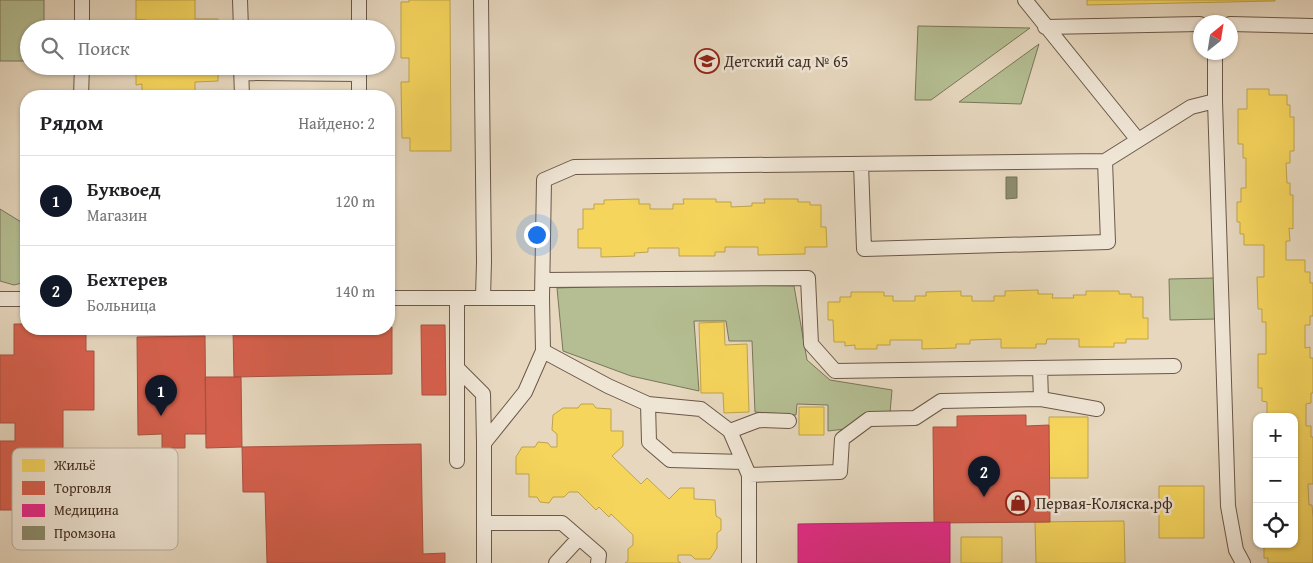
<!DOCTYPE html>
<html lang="ru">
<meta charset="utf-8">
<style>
body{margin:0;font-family:"Gentium Book Plus",serif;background:#f6f6f6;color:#202124}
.controls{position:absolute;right:15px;bottom:15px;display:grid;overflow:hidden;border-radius:10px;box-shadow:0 1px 4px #0004}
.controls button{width:45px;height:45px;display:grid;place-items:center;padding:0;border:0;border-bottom:1px solid #e0e0e0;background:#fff;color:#202124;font:25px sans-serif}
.compass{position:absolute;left:1193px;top:15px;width:45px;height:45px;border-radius:50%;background:#fff;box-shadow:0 1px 4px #0004;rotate:30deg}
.you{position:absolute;left:536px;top:234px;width:18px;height:18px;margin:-12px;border:4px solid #fff;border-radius:50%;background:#1a73e8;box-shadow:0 0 0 8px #1a73e833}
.badge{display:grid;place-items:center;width:32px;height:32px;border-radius:50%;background:#111827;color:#fff;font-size:16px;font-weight:700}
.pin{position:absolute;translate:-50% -41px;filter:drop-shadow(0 1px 2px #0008)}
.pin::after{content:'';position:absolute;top:26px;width:18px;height:15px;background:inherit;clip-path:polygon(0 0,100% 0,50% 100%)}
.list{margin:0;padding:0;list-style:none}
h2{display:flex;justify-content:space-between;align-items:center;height:65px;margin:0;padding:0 20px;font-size:21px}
h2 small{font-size:16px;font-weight:400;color:#757577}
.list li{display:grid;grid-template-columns:32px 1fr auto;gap:15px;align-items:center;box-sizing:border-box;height:90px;padding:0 20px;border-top:1px solid #e0e0e0}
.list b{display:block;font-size:19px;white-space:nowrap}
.list p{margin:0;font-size:16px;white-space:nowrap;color:#757577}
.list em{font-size:16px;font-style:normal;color:#757577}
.icon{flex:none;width:28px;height:28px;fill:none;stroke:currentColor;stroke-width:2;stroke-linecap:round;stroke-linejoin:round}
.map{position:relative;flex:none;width:1313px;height:563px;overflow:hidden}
.search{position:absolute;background:#fff;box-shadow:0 1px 4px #0004;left:20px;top:20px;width:375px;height:55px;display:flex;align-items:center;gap:12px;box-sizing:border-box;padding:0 18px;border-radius:28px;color:#757577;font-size:19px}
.panel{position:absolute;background:#fff;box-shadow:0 1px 4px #0004;left:20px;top:90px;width:375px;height:245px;border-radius:20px}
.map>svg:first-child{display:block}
.green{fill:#b4be92;stroke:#7a765a}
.homes{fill:#f6d55c;stroke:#bfa34b}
.shops{fill:#d6604d;stroke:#a95140}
.health{fill:#e7298a;stroke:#b52a6b}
.industry{fill:#8c8c6e;stroke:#757057}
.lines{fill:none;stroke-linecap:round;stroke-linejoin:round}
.lane-casing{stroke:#6a5849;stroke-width:16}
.lane{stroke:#efe5d5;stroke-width:14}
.labels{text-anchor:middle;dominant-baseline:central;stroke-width:5;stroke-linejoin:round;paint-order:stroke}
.poi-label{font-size:16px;fill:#402d22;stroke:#efe5d5;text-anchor:start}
.key{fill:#efe5d5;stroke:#baae9f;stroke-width:1}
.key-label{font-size:14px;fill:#402d22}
</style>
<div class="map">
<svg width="1313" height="563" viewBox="0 0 1313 563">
<rect width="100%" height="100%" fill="#e6d7be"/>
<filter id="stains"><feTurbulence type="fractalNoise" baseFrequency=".004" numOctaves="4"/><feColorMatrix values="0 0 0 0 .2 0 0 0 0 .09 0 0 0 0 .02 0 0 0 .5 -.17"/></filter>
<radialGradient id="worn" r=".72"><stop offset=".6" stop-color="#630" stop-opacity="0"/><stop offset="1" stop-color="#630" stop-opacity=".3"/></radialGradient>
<path class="green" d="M0,0H44V29H29V61H0Z
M918,26L1030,28L931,100H915Z
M1039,44L1021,104L959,102Z
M0,209L26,225V282L14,285L0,281Z
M1215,278L1216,319L1170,320L1169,279Z
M689,284L794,286L807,360L830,380L892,390L889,424L828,431V405L797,404L796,415L755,412L752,341H729L726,321H694L699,391L631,376L563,351L557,288Z"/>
<path class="homes" d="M136,0H195V19H218V29H147L146,20H136Z
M409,0H450L451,151H410V138H402L401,82H409V58H401V2H409Z
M1087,0H1275V1L1087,5Z
M136,66H218V81L195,82V96H142V84L136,85Z
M1247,89H1269V95H1287V105H1290V117H1294V151H1290V163H1286L1287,183H1290V195H1293V229L1289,228L1290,241H1286V260H1305V272H1310V283H1313V316H1310V325H1305V348L1310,347V358H1313V393H1311V403L1306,404V426H1311V437H1313V484H1308L1309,505H1312L1313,518V563H1268V558H1264V546H1260V544H1294V417H1267V402L1262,401V388H1258V354H1266V322H1262V309H1258L1257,277H1264V245H1244V234H1240V222H1237V202H1241V188H1246V158H1243V144H1238V109H1247Z
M639,199V204H650V209H673V204H684L683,199H716V202H731V207L752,206V203H765L764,199H798V202H810V205H821V227H826L827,247H805V254L758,255V247H725V252H715V256H679V248H648V252L634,253L635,256L601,257V248H578V229H583V209H594V204H604V200Z
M1038,290V294H1053L1052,298H1074L1073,295H1086V291H1119V294H1131V297H1143V318H1148V339H1126V343H1114V347H1079V339H1047L1046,344H1036V348H1001V339L970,340V344H956V348L922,349V340H890V345H877V349H855V345L845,346V342H834L833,320H828V302H840V297H851V292H884V296H893V301H915V296H926V292L961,291V296H972V301H994V296H1005V291Z
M724,322L725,345L747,344L749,412L724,413L723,393H701L699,323Z
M581,404H593L596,408L611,409V431H623V446L612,456L641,484L647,478L669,499L680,488H694V499L715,500L716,516L721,519V530L717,533V548L710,559H695L691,555H678V561L681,563H625L628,561V549L633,545V535L611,514L609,517L599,507L596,510L578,492H569L564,497H553L549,503L540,502L537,497H529V474H516V457L522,447H535L538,442L548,443L551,447H557V434L552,430L553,415L563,408H578Z
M799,407H824V435H799Z
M1049,417H1088V478H1049Z
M1159,486H1204V538H1159Z
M1124,521L1125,563H1036L1035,522Z
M961,537H1002V563H961Z"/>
<path class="shops" d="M14,324H26V329H86V351H94V410H63V452H94V511H89V545H17V510H0V441H15V423H0V355H14Z
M421,325H445L446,395H422Z
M389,327H392V374L234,377L233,329H389Z
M205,336L206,434H185V448H162V434L138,435L137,337Z
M205,377H241L242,447L206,448Z
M1026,415V426L1049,425L1050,522L934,523L933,427H957V416Z
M421,444L423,554L445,553V563H267L265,492H243L242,447Z"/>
<path class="health" d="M950,522V563H798V524Z"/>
<path class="industry" d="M266,91H277V96H266Z
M1006,177H1017V198L1006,199Z"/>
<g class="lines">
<defs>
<path id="lane" d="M240,0L241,29
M481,0L484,262L483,297
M1025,0L1138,140
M1230,24L1313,26
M1045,27L1200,24
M82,29V0
M359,29V0
M241,66L242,96
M241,73L359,74
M81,96L82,66
M359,96V66
M1215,101L1228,506L1236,550L1243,563
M861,164L864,249L1108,242L1105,161
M543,280L808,278L811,344L835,371L1174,366
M389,298H542L544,180L574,167L1105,161L1191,107L1215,101V52
M457,298V461
M0,299H26
M543,351L608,386L648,404L701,409L730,431L749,475V563
M457,368L483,394L484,443
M1040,368L1041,399
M648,404L649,442L670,460L743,462
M730,431L759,420L789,421
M749,475L840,472L842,439L869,419L915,418L941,401L1041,399L1097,409
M484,523H562L599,555L598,563
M484,563V443L525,392L543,351L542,298
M556,563L579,538"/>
</defs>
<use href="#lane" class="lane-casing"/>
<use href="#lane" class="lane"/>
</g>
<defs>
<symbol id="school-ring" viewBox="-11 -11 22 22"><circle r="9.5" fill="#efe5d5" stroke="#8f2418" stroke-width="1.5"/><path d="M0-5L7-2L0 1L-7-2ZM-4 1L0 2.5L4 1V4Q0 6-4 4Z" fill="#8f2418"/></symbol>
<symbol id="shop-ring" viewBox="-11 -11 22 22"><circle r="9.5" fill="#efe5d5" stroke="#8f2418" stroke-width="1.5"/><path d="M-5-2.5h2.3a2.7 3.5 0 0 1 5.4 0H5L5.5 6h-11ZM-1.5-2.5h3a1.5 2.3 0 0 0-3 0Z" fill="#8f2418"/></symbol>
</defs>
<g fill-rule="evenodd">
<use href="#school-ring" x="693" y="47" width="28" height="28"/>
<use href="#shop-ring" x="1004" y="489" width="28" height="28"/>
</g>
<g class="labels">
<g class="poi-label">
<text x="724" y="61">Детский сад № 65</text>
<text x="1036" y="503">Первая-Коляска.рф</text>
</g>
</g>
<rect x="12" y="448" width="166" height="102" rx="8" class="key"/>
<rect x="22" y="459" width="23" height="13" fill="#f6d55c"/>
<rect x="22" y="481" width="23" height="14" fill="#d6604d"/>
<rect x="22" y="504" width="23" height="13" fill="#e7298a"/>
<rect x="22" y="526" width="23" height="14" fill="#8c8c6e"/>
<g class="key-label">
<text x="54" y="470">Жильё</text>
<text x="54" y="493">Торговля</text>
<text x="54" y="515">Медицина</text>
<text x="54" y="538">Промзона</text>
</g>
<rect width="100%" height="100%" filter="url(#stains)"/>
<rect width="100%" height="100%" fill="url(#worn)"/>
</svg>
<div class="controls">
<button>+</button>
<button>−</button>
<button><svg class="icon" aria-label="locate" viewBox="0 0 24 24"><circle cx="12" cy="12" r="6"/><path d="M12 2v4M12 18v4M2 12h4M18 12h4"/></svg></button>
</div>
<svg class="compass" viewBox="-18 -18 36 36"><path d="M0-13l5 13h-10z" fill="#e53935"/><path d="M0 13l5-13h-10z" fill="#757577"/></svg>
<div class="you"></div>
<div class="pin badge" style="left:161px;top:416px">1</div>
<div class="pin badge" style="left:984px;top:497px">2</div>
<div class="search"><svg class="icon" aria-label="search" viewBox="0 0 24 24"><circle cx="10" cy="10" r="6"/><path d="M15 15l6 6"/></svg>Поиск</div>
<section class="panel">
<h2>Рядом<small>Найдено: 2</small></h2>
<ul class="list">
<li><span class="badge">1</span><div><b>Буквоед</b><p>Магазин</p></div><em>120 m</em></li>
<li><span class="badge">2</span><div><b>Бехтерев</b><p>Больница</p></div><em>140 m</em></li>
</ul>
</section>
</div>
